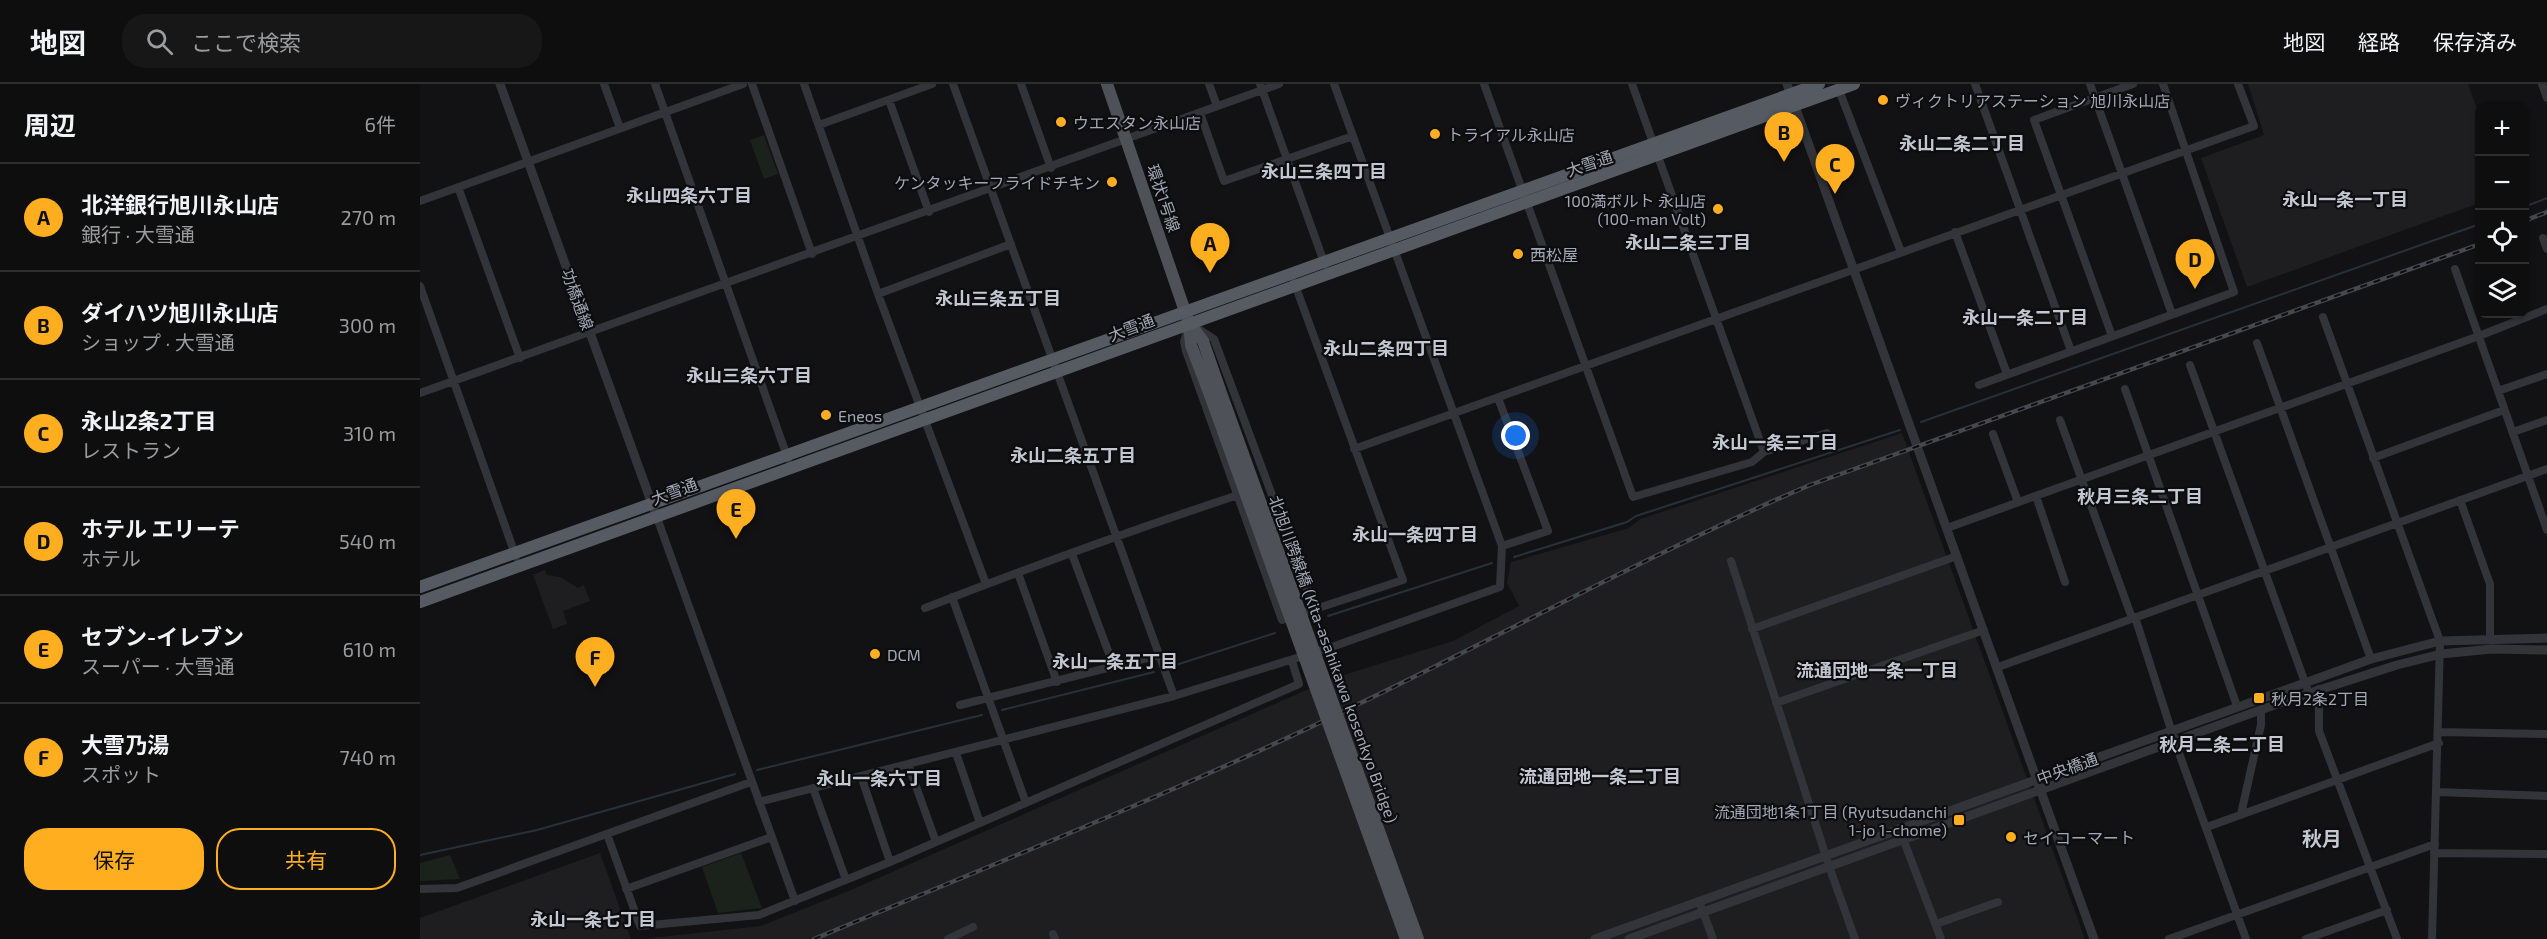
<!DOCTYPE html>
<html lang="ja">
<meta charset="utf-8">
<style>
body{margin:0;font-family:"Exo 2","Noto Sans JP",sans-serif;background:#171718;color:#f1f3f6}
.controls{position:absolute;right:18px;top:18px;display:grid;overflow:hidden;border-radius:12px;box-shadow:0 2px 4px #0004}
.controls button{width:54px;height:54px;display:grid;place-items:center;padding:0;border:0;border-bottom:2px solid #2e2e2f;background:#0e0e0f;color:#f1f3f6;font:30px sans-serif}
.you{position:absolute;left:1096px;top:352px;width:21px;height:21px;margin:-15px;border:4px solid #fff;border-radius:50%;background:#1a73e8;box-shadow:0 0 0 9px #1a73e833}
.badge{display:grid;place-items:center;width:39px;height:39px;border-radius:50%;background:#ffae1f;color:#111;font-size:20px;font-weight:700}
.pin{position:absolute;translate:-50% -50px;filter:drop-shadow(0 2px 3px #0008)}
.pin::after{content:'';position:absolute;top:32px;width:21px;height:18px;background:inherit;clip-path:polygon(0 0,100% 0,50% 100%)}
.list{margin:0;padding:0;list-style:none}
h2{display:flex;justify-content:space-between;align-items:center;height:78px;margin:0;padding:0 24px;font-size:26px}
h2 small{font-size:20px;font-weight:400;color:#9b9c9e}
.list li{display:grid;grid-template-columns:39px 1fr auto;gap:18px;align-items:center;box-sizing:border-box;height:108px;padding:0 24px;border-top:2px solid #2e2e2f}
.list b{display:block;font-size:22px;white-space:nowrap}
.list p{margin:0;font-size:20px;white-space:nowrap;color:#9b9c9e}
.list em{font-size:20px;font-style:normal;color:#9b9c9e}
.actions{display:flex;gap:12px;padding:18px 24px}
.actions a{flex:1;padding:14px 0;border:2px solid #ffae1f;border-radius:24px;text-align:center;font-size:21px;color:#ffae1f}
.actions .main{background:#ffae1f;color:#111}
.icon{flex:none;width:33px;height:33px;fill:none;stroke:currentColor;stroke-width:2;stroke-linecap:round;stroke-linejoin:round}
.map{position:relative;flex:none;width:2127px;height:855px;overflow:hidden}
header{display:flex;align-items:center;gap:36px;box-sizing:border-box;height:84px;padding:0 30px;background:#0e0e0f;border-bottom:2px solid #2e2e2f}
header strong{font-size:28px}
nav{display:flex;gap:33px;margin-inline-start:auto;font-size:21px}
.search{width:420px;height:54px;background:#171718;display:flex;align-items:center;gap:15px;box-sizing:border-box;padding:0 21px;border-radius:24px;color:#9b9c9e;font-size:22px}
main{display:flex}
aside{flex:1;background:#0e0e0f}
.map>svg:first-child{display:block}
.built{fill:#1e1e21}
.green{fill:#1a221b}
.lines{fill:none;stroke-linecap:round;stroke-linejoin:round}
.stream{stroke:#273139;stroke-width:2}
.minor{stroke:#323439;stroke-width:8}
.tertiary{stroke:#323439;stroke-width:9}
.primary{stroke:#4e5158;stroke-width:12}
.trunk{stroke:#565a62;stroke-width:12}
.rail-casing{stroke:#45484e;stroke-width:4.5}
.rail{stroke:#0d0d0f;stroke-width:2;stroke-dasharray:7;stroke-linecap:butt}
.primary-bridge{stroke:#4e5158;stroke-width:12}
.poi-dot{fill:#ffae1f;stroke:#0d0d0f;stroke-width:2}
.labels{text-anchor:middle;dominant-baseline:central;stroke-width:4.5;stroke-linejoin:round;paint-order:stroke}
.poi-label{font-size:16px;fill:#a2a8b6;stroke:#0d0d0f;text-anchor:start}
.street-label{font-size:16px;fill:#a2a8b6;stroke:#0d0d0f}
.neighbourhood-label{font-size:18px;font-weight:bold;fill:#c3c7d1;stroke:#0d0d0f}
.quarter-label{font-size:20px;font-weight:bold;fill:#c3c7d1;stroke:#0d0d0f}
</style>
<header>
<strong>地図</strong>
<div class="search"><svg class="icon" aria-label="search" viewBox="0 0 24 24"><circle cx="10" cy="10" r="6"/><path d="M15 15l6 6"/></svg>ここで検索</div>
<nav><a>地図</a><a>経路</a><a>保存済み</a></nav>
</header>
<main>
<aside>
<h2>周辺<small>6件</small></h2>
<ul class="list">
<li><span class="badge">A</span><div><b>北洋銀行旭川永山店</b><p>銀行 · 大雪通</p></div><em>270 m</em></li>
<li><span class="badge">B</span><div><b>ダイハツ旭川永山店</b><p>ショップ · 大雪通</p></div><em>300 m</em></li>
<li><span class="badge">C</span><div><b>永山2条2丁目</b><p>レストラン</p></div><em>310 m</em></li>
<li><span class="badge">D</span><div><b>ホテル エリーテ</b><p>ホテル</p></div><em>540 m</em></li>
<li><span class="badge">E</span><div><b>セブン-イレブン</b><p>スーパー · 大雪通</p></div><em>610 m</em></li>
<li><span class="badge">F</span><div><b>大雪乃湯</b><p>スポット</p></div><em>740 m</em></li>
</ul>
<div class="actions"><a class="main">保存</a><a>共有</a></div>
</aside>
<div class="map">
<svg width="2127" height="855" viewBox="0 0 2127 855">
<rect width="100%" height="100%" fill="#121214"/>
<path class="built" d="M1828,0H2048L2059,31V119L1827,203L1781,74L1844,51Z
M1482,349L1665,855H222L341,842L431,806L914,594L1033,557L1099,522L1087,499L1091,478L1209,444L1220,435Z
M125,486L127,491L140,493L158,504L164,501L170,517L143,527L147,540L133,545L113,491Z
M180,769L211,855H0V834Z"/>
<path class="green" d="M344,51L358,90L344,95L330,56Z
M321,769L342,824L298,829L282,783Z
M30,771L40,795L0,797V779Z"/>
<g class="lines">
<path class="stream" d="M2104,123L2127,114
M1501,338L2060,140
M1094,473L1207,438L1216,432L1480,346
M908,532L1072,479
M753,582L855,549
M582,626L734,588
M337,686L562,631
M0,771L117,746L315,690"/>
<path class="minor" d="M184,0L200,44
M235,0L368,375
M332,0L392,170
M384,0L458,210L566,500
M533,0L754,612
M601,0L631,84
M789,0L797,22
M840,0L905,181
M1064,0L1213,413L1332,378L1344,368
M1212,0L1344,368L1407,349
M1555,0L1651,267
M1670,0L1752,230
M2122,0L2127,14
M1419,6L1481,168
M469,16L509,128
M780,29L804,97L933,52
M399,41L512,0
M38,103L100,274
M0,117L323,0
M1535,148L1587,290
M2123,154L2127,165
M2035,185L2127,446
M0,202L96,473
M458,210L591,160
M1903,233L2020,557L2012,855
M777,244L794,255L894,524
M767,247L764,258L766,267L862,536L983,496L874,198
M1692,252L1614,36L1713,0
M1837,259L1951,575
M1770,281L1887,604
M1559,301L1814,208L1743,0
M1705,305L1817,622
M2078,307L2127,290
M0,309L859,0
M1078,314L1128,447L1082,462
M1640,336L1712,534
M2093,348L2127,336
M1573,350L1598,418
M934,365L1834,42L1818,0
M1953,374L2084,326
M1616,412L1645,498
M2040,416L2070,500V554
M236,431L375,817
M1527,444L2059,252L2127,225
M652,470L694,583
M1311,477L1409,782L1435,855
M598,489L637,598
M532,513L606,719
M505,524C608,484 712,446 818,411
M1715,533L1755,658L1826,855
M1332,545L1537,472
M1578,583L2127,385
M1899,605V647L1977,855
M1356,619L1564,546
M540,621L739,571
M2020,648L2127,650
M536,669L560,739
M488,680L516,758
M441,692L470,778
M393,704L426,796
M2017,708L2127,712
M339,718L754,612L909,564L1080,503L1082,462L914,0
M1821,730L1841,641V626
M1787,743L2019,659
M1479,744L1521,855
M187,750L220,842L339,831L470,778L879,600L872,577
M2014,769L2127,770
M0,805L37,804L331,698
M206,805L352,753
M1279,817L1293,855
M1516,840L1578,818
M633,850L635,855
M528,855L553,843
M1749,855L2015,760
M1886,855L1967,826"/>
<path class="tertiary" d="M80,0L236,431
M1367,0L1674,855
M1175,855L1951,575L2020,557L2127,554
M1209,855L1871,615L1977,581L2021,570L2072,565L2127,566"/>
<path class="primary" d="M687,0L769,239L771,261L790,311
M770,240L783,257L800,306"/>
<path class="trunk" d="M0,503L1399,0
M0,518L1434,0"/>
<defs>
<path id="rail" d="M2104,137L2127,128
M394,855C562,785 731,718 895,641C1061,563 1222,473 1390,401L2060,160"/>
</defs>
<use href="#rail" class="rail-casing"/>
<use href="#rail" class="rail"/>
<path class="primary-bridge" d="M800,306L998,855
M790,311L986,855"/>
</g>
<g class="poi-dot">
<circle cx="1463" cy="16" r="6"/>
<circle cx="641" cy="38" r="6"/>
<circle cx="1015" cy="50" r="6"/>
<circle cx="692" cy="98" r="6"/>
<circle cx="1298" cy="125" r="6"/>
<circle cx="1098" cy="170" r="6"/>
<circle cx="406" cy="331" r="6"/>
<circle cx="455" cy="570" r="6"/>
<rect x="1833" y="608" width="12" height="12" rx="3"/>
<rect x="1533" y="730" width="12" height="12" rx="3"/>
<circle cx="1591" cy="753" r="6"/>
</g>
<g class="labels">
<g class="poi-label">
<text x="1475" y="16">ヴィクトリアステーション 旭川永山店</text>
<text x="653" y="38">ウエスタン永山店</text>
<text x="1027" y="50">トライアル永山店</text>
<text x="680" y="98" text-anchor="end">ケンタッキーフライドチキン</text>
<text x="1286" y="116" text-anchor="end">100満ボルト 永山店<tspan x="1286" dy="18">(100-man Volt)</tspan></text>
<text x="1110" y="170">西松屋</text>
<text x="418" y="331">Eneos</text>
<text x="467" y="570">DCM</text>
<text x="1851" y="614">秋月2条2丁目</text>
<text x="1527" y="727" text-anchor="end">流通団地1条1丁目 (Ryutsudanchi<tspan x="1527" dy="18">1-jo 1-chome)</tspan></text>
<text x="1603" y="753">セイコーマート</text>
</g>
<g class="street-label">
<text transform="translate(1169 79) rotate(-19)">大雪通</text>
<text transform="translate(744 114) rotate(71)">環状1号線</text>
<text transform="translate(158 215) rotate(70)">功橋通線</text>
<text transform="translate(711 243) rotate(-21)">大雪通</text>
<text transform="translate(254 407) rotate(-20)">大雪通</text>
<text transform="translate(914 575) rotate(70)">北旭川跨線橋 (Kita-asahikawa kosenkyo Bridge)</text>
<text transform="translate(1647 684) rotate(-20)">中央橋通</text>
</g>
<g class="neighbourhood-label">
<text x="1542" y="59">永山二条二丁目</text>
<text x="904" y="87">永山三条四丁目</text>
<text x="269" y="111">永山四条六丁目</text>
<text x="1925" y="115">永山一条一丁目</text>
<text x="1268" y="158">永山二条三丁目</text>
<text x="578" y="214">永山三条五丁目</text>
<text x="1605" y="233">永山一条二丁目</text>
<text x="966" y="264">永山二条四丁目</text>
<text x="329" y="291">永山三条六丁目</text>
<text x="1355" y="358">永山一条三丁目</text>
<text x="653" y="371">永山二条五丁目</text>
<text x="1720" y="412">秋月三条二丁目</text>
<text x="995" y="450">永山一条四丁目</text>
<text x="695" y="577">永山一条五丁目</text>
<text x="1457" y="586">流通団地一条一丁目</text>
<text x="1802" y="660">秋月二条二丁目</text>
<text x="1180" y="692">流通団地一条二丁目</text>
<text x="459" y="694">永山一条六丁目</text>
<text x="173" y="835">永山一条七丁目</text>
</g>
<g class="quarter-label">
<text x="1902" y="754">秋月</text>
</g>
</g>
</svg>
<div class="controls">
<button>+</button>
<button>−</button>
<button><svg class="icon" aria-label="locate" viewBox="0 0 24 24"><circle cx="12" cy="12" r="6"/><path d="M12 2v4M12 18v4M2 12h4M18 12h4"/></svg></button>
<button><svg class="icon" aria-label="layers" viewBox="0 0 24 24"><path d="M12 4l9 5-9 5-9-5zM3 14l9 5 9-5"/></svg></button>
</div>
<div class="you"></div>
<div class="pin badge" style="left:790px;top:189px">A</div>
<div class="pin badge" style="left:1364px;top:78px">B</div>
<div class="pin badge" style="left:1415px;top:110px">C</div>
<div class="pin badge" style="left:1775px;top:205px">D</div>
<div class="pin badge" style="left:316px;top:455px">E</div>
<div class="pin badge" style="left:175px;top:603px">F</div>
</div>
</main>
